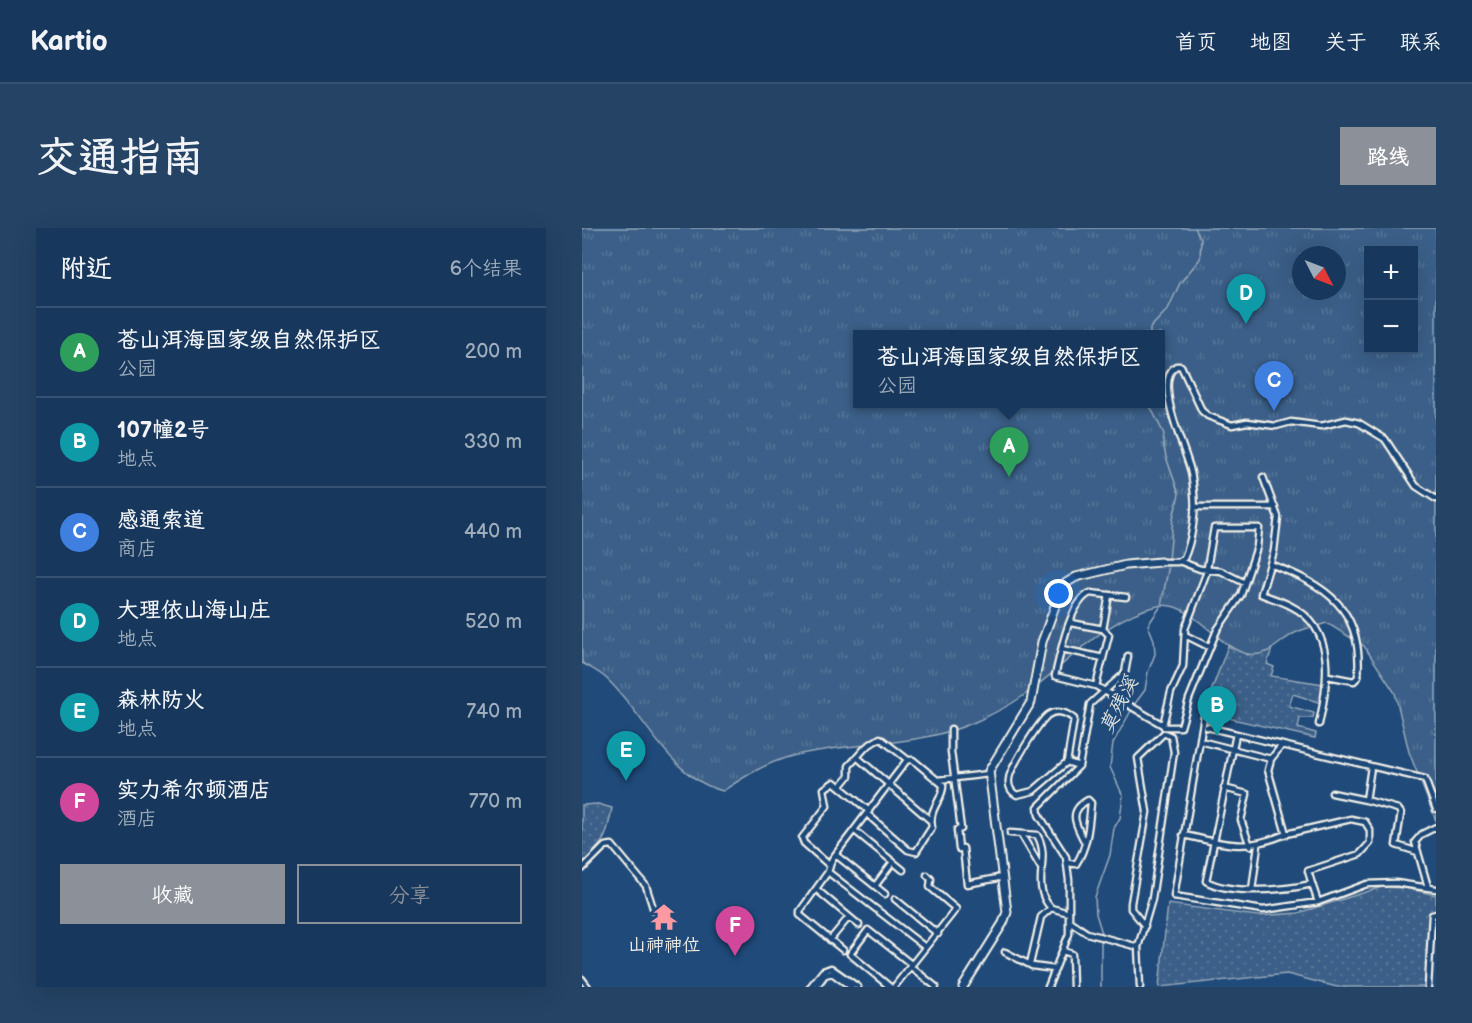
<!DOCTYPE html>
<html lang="zh">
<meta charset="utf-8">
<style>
body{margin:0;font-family:"Balsamiq Sans","LXGW WenKai TC",sans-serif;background:#244365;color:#f1f3f6}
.controls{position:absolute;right:18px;top:18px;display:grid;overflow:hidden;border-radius:0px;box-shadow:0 6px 24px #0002}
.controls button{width:54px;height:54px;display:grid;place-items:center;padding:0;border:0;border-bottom:2px solid #365272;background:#17385c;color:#f1f3f6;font:30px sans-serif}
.compass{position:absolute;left:710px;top:18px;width:54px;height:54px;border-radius:50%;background:#17385c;box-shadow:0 6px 24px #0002;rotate:132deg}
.you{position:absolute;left:477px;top:366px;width:21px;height:21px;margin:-15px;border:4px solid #fff;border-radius:50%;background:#1a73e8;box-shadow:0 0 0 9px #1a73e833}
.badge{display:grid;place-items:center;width:39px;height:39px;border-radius:50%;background:#8c9099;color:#fff;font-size:20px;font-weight:700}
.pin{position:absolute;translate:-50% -50px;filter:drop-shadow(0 2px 3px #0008)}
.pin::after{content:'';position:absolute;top:32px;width:21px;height:18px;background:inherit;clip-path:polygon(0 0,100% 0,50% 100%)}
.popup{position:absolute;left:271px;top:102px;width:312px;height:78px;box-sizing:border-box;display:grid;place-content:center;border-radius:0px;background:#17385c;filter:drop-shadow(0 2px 4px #0005);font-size:20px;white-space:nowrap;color:#9eacbb}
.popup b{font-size:22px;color:#f1f3f6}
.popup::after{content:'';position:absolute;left:50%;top:100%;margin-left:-12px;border:12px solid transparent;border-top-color:#17385c}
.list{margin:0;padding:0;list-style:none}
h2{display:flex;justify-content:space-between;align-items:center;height:78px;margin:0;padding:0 24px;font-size:26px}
h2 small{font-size:20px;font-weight:400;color:#9eacbb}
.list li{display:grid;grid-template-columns:39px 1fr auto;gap:18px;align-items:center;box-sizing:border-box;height:90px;padding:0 24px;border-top:2px solid #365272}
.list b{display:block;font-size:22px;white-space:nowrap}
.list p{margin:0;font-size:20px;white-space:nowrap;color:#9eacbb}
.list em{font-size:20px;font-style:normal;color:#9eacbb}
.actions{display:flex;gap:12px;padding:18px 24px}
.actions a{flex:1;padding:14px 0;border:2px solid #8c9099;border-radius:0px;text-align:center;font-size:21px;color:#8c9099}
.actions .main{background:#8c9099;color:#fff}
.map{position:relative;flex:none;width:854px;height:759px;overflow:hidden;border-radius:0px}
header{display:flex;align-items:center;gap:36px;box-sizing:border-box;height:84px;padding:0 30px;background:#17385c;border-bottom:2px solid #365272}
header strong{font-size:28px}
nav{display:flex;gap:33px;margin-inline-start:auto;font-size:21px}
.intro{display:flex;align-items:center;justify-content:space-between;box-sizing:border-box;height:144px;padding:0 36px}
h1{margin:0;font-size:42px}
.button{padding:15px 27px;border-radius:0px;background:#8c9099;color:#fff;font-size:21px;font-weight:700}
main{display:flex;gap:36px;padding:0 36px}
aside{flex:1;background:#17385c;border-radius:0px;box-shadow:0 6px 24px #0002}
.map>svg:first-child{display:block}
.grass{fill:url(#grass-dots);stroke:#97a8b8;stroke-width:1.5}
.park{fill:url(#park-tufts);stroke:#97a8b8;stroke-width:1.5;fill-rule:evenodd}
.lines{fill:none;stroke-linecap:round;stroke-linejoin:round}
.stream{stroke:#9cacbb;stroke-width:1.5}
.street-casing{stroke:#f4f1e8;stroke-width:9}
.secondary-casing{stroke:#f4f1e8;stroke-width:11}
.street{stroke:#1f4a7a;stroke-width:4.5}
.secondary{stroke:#1f4a7a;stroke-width:7}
.labels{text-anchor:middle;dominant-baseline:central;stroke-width:6;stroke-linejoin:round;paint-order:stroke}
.poi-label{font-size:18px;fill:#f4f1e8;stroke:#1f4a7a}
.water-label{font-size:20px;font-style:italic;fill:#dee0dd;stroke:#1f4a7a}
</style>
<header>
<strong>Kartio</strong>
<nav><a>首页</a><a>地图</a><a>关于</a><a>联系</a></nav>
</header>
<div class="intro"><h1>交通指南</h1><a class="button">路线</a></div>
<main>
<aside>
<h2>附近<small>6个结果</small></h2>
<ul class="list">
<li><span class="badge" style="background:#2e9e5b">A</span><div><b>苍山洱海国家级自然保护区</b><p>公园</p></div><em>200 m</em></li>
<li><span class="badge" style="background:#0f9aa8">B</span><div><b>107幢2号</b><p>地点</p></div><em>330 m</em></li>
<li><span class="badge" style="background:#3f7fe0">C</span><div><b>感通索道</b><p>商店</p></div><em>440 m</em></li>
<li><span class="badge" style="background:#0f9aa8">D</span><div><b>大理依山海山庄</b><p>地点</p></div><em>520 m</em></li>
<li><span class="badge" style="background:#0f9aa8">E</span><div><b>森林防火</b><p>地点</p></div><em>740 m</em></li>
<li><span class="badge" style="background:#d1479c">F</span><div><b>实力希尔顿酒店</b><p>酒店</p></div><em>770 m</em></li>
</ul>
<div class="actions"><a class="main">收藏</a><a>分享</a></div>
</aside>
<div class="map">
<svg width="854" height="759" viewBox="0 0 854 759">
<defs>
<pattern id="grass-dots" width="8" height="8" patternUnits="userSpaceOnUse" patternTransform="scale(1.5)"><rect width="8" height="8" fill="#3a5f88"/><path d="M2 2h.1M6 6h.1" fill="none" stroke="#577699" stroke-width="1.8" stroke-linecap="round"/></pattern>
<pattern id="park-tufts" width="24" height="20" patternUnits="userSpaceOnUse" patternTransform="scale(1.5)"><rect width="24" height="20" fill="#3a5f88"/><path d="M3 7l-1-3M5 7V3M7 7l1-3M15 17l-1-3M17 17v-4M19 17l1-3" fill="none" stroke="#577699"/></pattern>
</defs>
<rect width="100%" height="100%" fill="#1f4a7a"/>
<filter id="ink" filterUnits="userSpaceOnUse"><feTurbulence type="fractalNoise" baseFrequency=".0167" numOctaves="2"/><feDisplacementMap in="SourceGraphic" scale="12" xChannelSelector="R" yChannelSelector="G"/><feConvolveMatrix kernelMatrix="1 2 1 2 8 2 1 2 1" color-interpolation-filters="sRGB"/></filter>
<g filter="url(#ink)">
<path class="grass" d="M678,403L693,411L685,436L692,439L689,448L741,456L739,475L711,466L707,478L732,485L731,490H718L716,500L734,505L733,510L624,485L627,469L646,418L666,427Z
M16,576L30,580C24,613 23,612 0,636V577Z
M800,659L823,660L854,667V684L848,685L843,759H755L705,746L577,759L586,676L676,688L716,685Z"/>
<path class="park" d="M0,0H854V593L827,524L813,465L782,418L745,395C735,398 724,400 715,404C698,411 688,430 666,426C636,421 609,371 576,378C523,389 484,438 441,468C427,478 409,487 393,494C334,520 271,513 210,528C184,535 163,548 141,563C88,550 64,489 27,453C20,445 9,440 0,435ZM786,22H832V122H786ZM719,27H755V63H719ZM276,106H578V176H276Z"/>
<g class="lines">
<path class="stream" d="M568,106V100L586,81L598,55L618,31L619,11L613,0
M567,176L582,206L581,214L584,229L597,266L591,290L587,332
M552,477L563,462L566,444L573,426L572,412L566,397L579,378L587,337
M519,759V702L514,686L513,669L528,627L532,600L538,590L541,568L528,539L531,515L550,481"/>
<defs>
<path id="street" d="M681,249L696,289L692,323L679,366C689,370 700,373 709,378C755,401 746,456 737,496
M613,279H693
M597,333L618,341L639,343L663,355
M578,334H596L602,330C610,312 614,285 612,266C611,255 610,244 606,234C600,214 572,152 594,138H599L620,183L626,188L650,197L665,194L694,198L709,194L739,198L764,192L777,195L803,211L834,258L854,271
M688,336C744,357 782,381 776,449L772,453L746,448
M544,369L508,365C487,375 478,427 473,448L514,458L581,497
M489,395L521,401L527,367
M603,407L627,419
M480,421L521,430
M514,458L527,407L521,401
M622,488L592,668L681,682L736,674L785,656L814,655L854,661
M581,497L589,464L601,438L603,401L624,346L632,300H677L675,319L659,367L635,402L607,471L599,499H582
M625,499L843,551L854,581
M369,501V524L379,601L375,602L377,621L381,620L385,656L421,649
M654,506L624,653C649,667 703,662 730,656L736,674
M622,514L689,531
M700,517L689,531L686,542L704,606L769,591L783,594L788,602V615L778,626L726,643L730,656
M275,529L348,592
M485,534L451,563L435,567C429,564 426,559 427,551C428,540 457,494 466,487C475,481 485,485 492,491L485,534L497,538
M789,539L784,572L816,581L819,585L814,617L836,624
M356,552L407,546
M258,559L267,548V538L284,519L298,510L326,532
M642,560L665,566L659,592L668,618
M750,565L784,572
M273,603L321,642
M428,605L455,607C470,631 447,656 469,680
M439,606L459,640
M601,607C645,616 660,624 704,606
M254,627L303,666
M486,635L494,636C506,618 507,596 509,575L506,572C484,584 495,598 503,615
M247,637L222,615L220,610L245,578L242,561L252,554L287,583
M0,641L23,618L30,617L64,658L72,683
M246,644L343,719
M293,658L311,634
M846,659L833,614L840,606L854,599
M234,661L277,697
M670,662L676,617
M313,671L356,706
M487,693L505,705L556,719
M248,712L267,689
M261,722L218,687V683L246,644L250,631L325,532H331L361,557C362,571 346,580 350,599L334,624L326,622L285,586
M481,723L490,726L491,759
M423,724L450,738L472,741
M448,736L459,689L469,680L487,685
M328,738L354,759
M0,751L6,759
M228,759L241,743L249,740L276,759
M234,759L243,747L250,745L269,759
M308,759L268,726L286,702L329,736
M312,759L374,681L348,659L349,651L345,647
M466,759L487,706V652L484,629L457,587L456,579L497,538L508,476L543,445L546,428
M558,759L556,719L570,671L592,524L589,508L582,505L556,530L565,584L549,675V681L563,698
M846,759L850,687L854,686"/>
<path id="secondary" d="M381,759L421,695L425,684L407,543L449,474L460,414L477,367L484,355L494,349L544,337L578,334"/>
</defs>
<use href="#street" class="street-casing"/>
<use href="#secondary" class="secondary-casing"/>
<use href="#street" class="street"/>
<use href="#secondary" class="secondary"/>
</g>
</g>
<defs>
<symbol id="temple-bare" viewBox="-9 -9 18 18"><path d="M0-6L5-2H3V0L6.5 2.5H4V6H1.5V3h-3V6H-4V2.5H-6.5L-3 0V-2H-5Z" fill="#ff9aa2" stroke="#1f4a7a" stroke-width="2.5" paint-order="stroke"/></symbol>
</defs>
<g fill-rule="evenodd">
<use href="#temple-bare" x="63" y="670" width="38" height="38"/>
</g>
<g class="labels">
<g class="poi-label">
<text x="82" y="717">山神神位</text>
</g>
<g class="water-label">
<text transform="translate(537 477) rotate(-63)">莫残溪</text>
</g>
</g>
</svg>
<div class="controls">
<button>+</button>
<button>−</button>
</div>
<svg class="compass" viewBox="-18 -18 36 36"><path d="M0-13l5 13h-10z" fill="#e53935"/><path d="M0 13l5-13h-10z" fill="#9eacbb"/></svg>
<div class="you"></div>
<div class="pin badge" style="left:427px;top:249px;background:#2e9e5b">A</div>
<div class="popup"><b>苍山洱海国家级自然保护区</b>公园</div>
<div class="pin badge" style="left:635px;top:508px;background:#0f9aa8">B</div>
<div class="pin badge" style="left:692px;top:183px;background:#3f7fe0">C</div>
<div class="pin badge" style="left:664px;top:96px;background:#0f9aa8">D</div>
<div class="pin badge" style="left:44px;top:553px;background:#0f9aa8">E</div>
<div class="pin badge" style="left:153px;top:728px;background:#d1479c">F</div>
</div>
</main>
